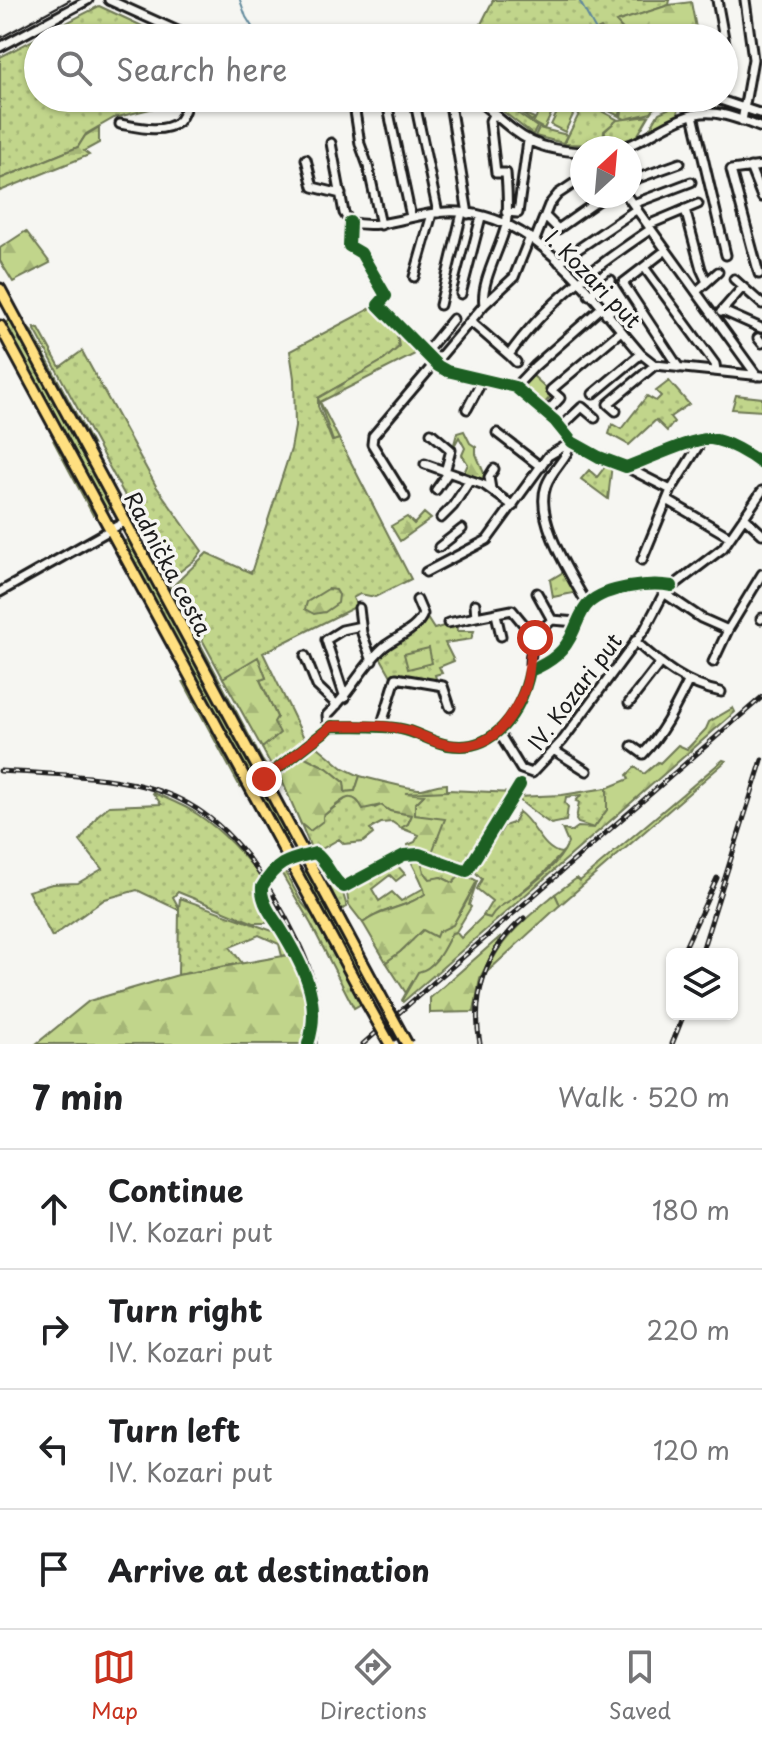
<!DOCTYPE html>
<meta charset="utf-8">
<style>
body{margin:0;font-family:"Playpen Sans",sans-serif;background:#f2f2f2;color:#202124}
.controls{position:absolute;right:24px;bottom:24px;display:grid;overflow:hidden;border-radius:12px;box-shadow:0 2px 6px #0004}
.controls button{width:72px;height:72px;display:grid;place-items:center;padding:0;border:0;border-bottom:2px solid #e0e0e0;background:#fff;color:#202124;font:40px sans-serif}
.compass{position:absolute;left:570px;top:136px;width:72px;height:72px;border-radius:50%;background:#fff;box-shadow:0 2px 6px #0004;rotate:26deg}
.stop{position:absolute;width:24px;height:24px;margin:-18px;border:6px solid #c8321e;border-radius:50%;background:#fff}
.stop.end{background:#c8321e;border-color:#fff;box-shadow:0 2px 8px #0008}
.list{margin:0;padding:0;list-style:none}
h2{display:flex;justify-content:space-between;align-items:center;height:104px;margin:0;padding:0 32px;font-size:34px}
h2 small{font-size:26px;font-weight:400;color:#757577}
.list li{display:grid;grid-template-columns:52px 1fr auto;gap:24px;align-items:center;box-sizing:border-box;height:120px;padding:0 32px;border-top:2px solid #e0e0e0}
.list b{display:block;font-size:30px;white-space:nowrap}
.list p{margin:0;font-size:26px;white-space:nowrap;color:#757577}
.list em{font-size:26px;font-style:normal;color:#757577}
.icon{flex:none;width:44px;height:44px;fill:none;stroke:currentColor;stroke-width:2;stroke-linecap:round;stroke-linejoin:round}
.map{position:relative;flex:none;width:762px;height:1044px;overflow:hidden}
.search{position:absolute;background:#fff;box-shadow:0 2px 6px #0004;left:24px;right:24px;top:24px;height:88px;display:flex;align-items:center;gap:20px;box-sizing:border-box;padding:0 28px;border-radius:44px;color:#757577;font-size:30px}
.sheet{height:584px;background:#fff}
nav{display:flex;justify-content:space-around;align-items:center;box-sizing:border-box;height:112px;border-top:2px solid #e0e0e0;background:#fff;font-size:22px;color:#757577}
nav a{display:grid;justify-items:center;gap:4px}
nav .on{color:#c8321e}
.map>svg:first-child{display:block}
.green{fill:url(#green-dots);stroke:#6e7854;stroke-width:2}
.forest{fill:url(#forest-firs);stroke:#6e7854;stroke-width:2}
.pitch{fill:#c1d58b;stroke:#6e7854;stroke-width:2}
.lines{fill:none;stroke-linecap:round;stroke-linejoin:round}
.stream{stroke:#61899c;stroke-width:2}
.minor-casing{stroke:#1c1c1c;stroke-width:13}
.major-casing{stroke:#1c1c1c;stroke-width:15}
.minor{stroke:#f6f6f2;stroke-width:7}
.major{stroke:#ffdf80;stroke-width:9}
.tram{stroke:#1c1c1c;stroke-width:2}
.rail-casing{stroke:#1c1c1c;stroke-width:5}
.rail{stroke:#f6f6f2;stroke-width:2;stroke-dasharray:6;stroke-linecap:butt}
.major-bridge-casing{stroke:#1c1c1c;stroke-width:15;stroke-linecap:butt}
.major-bridge{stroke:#ffdf80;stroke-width:9}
.cycleway-casing{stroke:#f6f6f2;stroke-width:17}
.cycleway{stroke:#1b5e20;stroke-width:12}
.route{stroke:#c8321e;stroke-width:10}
.labels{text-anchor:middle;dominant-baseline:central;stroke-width:7;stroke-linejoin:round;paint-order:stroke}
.street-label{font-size:22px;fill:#1c1c1c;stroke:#f6f6f2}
</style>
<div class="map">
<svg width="762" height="1044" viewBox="0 0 762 1044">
<defs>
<pattern id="green-dots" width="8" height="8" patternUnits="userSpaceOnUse" patternTransform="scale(2)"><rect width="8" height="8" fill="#c1d58b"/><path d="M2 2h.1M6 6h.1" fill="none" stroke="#a5b677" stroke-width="1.8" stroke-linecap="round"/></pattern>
<pattern id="forest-firs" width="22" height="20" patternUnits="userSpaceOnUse" patternTransform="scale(2)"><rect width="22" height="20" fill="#c1d58b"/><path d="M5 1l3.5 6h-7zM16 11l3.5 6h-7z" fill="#a5b677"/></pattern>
</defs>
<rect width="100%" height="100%" fill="#f6f6f2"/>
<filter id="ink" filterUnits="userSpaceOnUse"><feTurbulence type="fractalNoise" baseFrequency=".0125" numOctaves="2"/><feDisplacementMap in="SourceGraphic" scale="16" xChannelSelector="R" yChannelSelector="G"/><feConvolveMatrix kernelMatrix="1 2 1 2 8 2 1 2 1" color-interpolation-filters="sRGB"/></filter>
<g filter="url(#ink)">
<path class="green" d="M493,0H670L669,5L617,22L631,38H607L601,28L597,30L602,38H556L544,35L486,38L480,34L474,38Z
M99,6L168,38H38V98H187L186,100L114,118L86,134L78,147L0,179V57Z
M513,98H531L523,113L534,118L532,121L508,103L506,100Z
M584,98H596L605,104L601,98H690L716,104L713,108L688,111C680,93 660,99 651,113L625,119L621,117L623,105L614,101L606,103L618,105L621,111L619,116Z
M502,102L537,127L533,135L495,105Z
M585,102L618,120L649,116L636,138L631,142L630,139L604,145L605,131L617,120L604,131L603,145L564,144Z
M674,106L678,109L679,117L646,135L659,113Z
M539,128L567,135L563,143L535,136Z
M375,306L396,327L399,347L384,360L318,398V406L332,441L339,439L411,579L375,597L360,594L353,598L357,606L263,653L305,740L272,767L262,748L279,733L273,722L277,717L260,680L266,678L258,658L223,678L173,586L207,553L251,573L291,449L295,427L294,378L290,351Z
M12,319L113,506L104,512L3,324Z
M34,328L39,329L60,367L82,351L156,486L202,551L195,560L170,579Z
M30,330L33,333L93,446L84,437L29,335Z
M669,381L689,404L670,417L674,422L667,431L656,420L629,445L609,434L612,424L621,429L647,396L656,401L661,396L656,391Z
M736,395L762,398V411L732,409Z
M53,440L60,445L98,515H93Z
M608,463L612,464L608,499L581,479L589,470L597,477Z
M129,539L292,836L285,840L121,543Z
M567,570L578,592L553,597L550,580Z
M170,587L262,760L269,770L264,769L260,762L169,595Z
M427,618L434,629L456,622L457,631H474L471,639L445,643L454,661L439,667L442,673L435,675L437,682L391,676L379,655Z
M183,681L192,689L244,785L240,787Z
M312,742L343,768L360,776L355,791L345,792L344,782L327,768L299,754Z
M723,760L726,761L560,905L555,894L577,878L580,881Z
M607,788V810L594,828L578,823L576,820L579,802L576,801L581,795L566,797L565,803L568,807L566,821L551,824C543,819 520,802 517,797L562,795Z
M448,790L513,793L462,867L431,855L415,815V804L423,796L405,793Z
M152,792C167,799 184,805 197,814C224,832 244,855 264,881L258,891L269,923H254L178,892L173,897L179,908L180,898L281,934L291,954L282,956L279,944L259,935L230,947L242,963L178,975L179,910L137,890L105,899L52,937L28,891L52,884L78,883L102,869L80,841L98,815L109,806L161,804Z
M348,797H354L375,808L381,805L390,811L412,815L408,824L401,828L392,822L381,823L370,829L373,834L363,842L344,844L339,839L320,850L310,846L301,824L310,831L323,816Z
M519,812C535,823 542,850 561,853L565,850L544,873L490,918L483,916L492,901L477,889L482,879L472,869C481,851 495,844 504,826L513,823Z
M314,856L318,857L342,890L347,907L341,910Z
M420,857L462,873L453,883L441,877L430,880L424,872Z
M396,864L405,874L396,881L390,875L372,889L379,901L392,892L401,901L424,888L425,894C407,908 381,908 363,923L349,905L347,893L386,866Z
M283,868L302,903L318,922L361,1004L354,1008L311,924L279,869Z
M307,871L332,911L376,995L370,1000L300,874Z
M477,881L469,905L471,907L456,932L452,933L440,957L412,983L406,993L386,962L400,952L423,929C458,935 462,907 477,881Z"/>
<path class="forest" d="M691,2L696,28L655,38H631L616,22L669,5Z
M99,127V143L84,151L89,155L0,191V179L78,147L85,136Z
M26,231L50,263L13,282L0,261V248Z
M396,327L421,351L320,402L339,439L333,441L318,398L384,360L399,347Z
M464,431L470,443L476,447V454L488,483L463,475L468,464L462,455L465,448L459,437L453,448L457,433Z
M424,513L431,519L400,541L391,526L407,517L414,524Z
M328,589L336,590L339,595L338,603L325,612L314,614L305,609L307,602Z
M258,657L266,678L260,680L277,717L274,722L280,733L262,748L223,678Z
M733,708L735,712L403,1002L402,1000L418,972C436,968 444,948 452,933L456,932L461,938L483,916L490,918C496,907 505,904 514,898C533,884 559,865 568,843L562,829L571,832L578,827L594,828L607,810V788L629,779L627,775L635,767L644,774L658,762L660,763L678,745L687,749L706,729L709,722Z
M299,754L327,768L344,782L345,792L355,791L360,776C372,779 414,790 422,789C432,787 434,784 447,784V791L405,793L424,795L415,804V815L445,819L431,855L408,850V845L415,842L419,835L401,828L408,824L412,815L390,811L381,805L363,809C351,785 338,805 323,816V821L310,831L301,824L279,774Z
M409,856L420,857L424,872L430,879L441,877L453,883L462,873L477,881L453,925L438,932L436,937L423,930L400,952L386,962L363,923C380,909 407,908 425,894C424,882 413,868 409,856Z
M555,894L560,905L487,972C500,938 528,917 555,894Z
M501,936L480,978L474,1012L430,1013V998Z
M294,954C306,981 320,1015 304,1044H36L89,1001L178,975Z"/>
<path class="pitch" d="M564,98L578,104L565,132L551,125Z
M544,101L555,106L544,129L533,123Z
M531,374L553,394L542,406L521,386Z
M429,648L432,663L408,669L404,654Z"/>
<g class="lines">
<path class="stream" d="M240,0L246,17L259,38
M579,0L600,38"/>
<defs>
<path id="minor" d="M109,0L193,38
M717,0L728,60L724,81
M0,47L88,0
M353,98L360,144L368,166L381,225
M386,98L411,217
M414,98L438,213
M449,98L468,214
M475,98C516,131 526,150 582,152
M720,100L762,114
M693,115L726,255
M742,121L753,59L745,0
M120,124C137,127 163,134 178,122C184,116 186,105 189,98
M331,143L344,213L350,222
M622,148C651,139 681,110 712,113C729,114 746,122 762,128
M306,159L313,187L341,194
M750,167L762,197
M630,181L680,163
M627,196L757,376
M633,204L691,182
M685,209L701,269L707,282
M506,212L518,213L528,141
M546,217L558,229L605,196
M350,222L349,246L361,253L386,296L378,305L438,366L447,371L515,387L555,421L572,442L599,457L626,467C645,461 693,437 711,439C727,441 749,454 762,464
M350,222C383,231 412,213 446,212C533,208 590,295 641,354L655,365L762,376
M648,225L698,204
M535,240L549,205L558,194L582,178
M666,250L623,283L679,368
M559,262L637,209
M644,267L715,364L716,370
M759,274L731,170L762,166
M414,277L432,214
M734,279L762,304
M697,291L718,272
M461,294L481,217
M589,295L611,280
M440,305L462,213
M484,305C480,282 501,248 506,225C509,208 507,189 506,173H496L490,121L494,113
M723,311L761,328
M721,312L742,288
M606,314L617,306
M470,321L509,355
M758,338L762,343
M426,352L453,319
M516,362L509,355C546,302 598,265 651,229
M515,387L535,366L601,308
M593,394L641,354
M467,409L483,379
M616,411L608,404L655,365
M546,413L560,398L551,390L621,331
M561,427L582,407L595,418
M431,433L451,450L445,472
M497,433L541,467
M572,442C567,459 552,469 546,486C534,519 571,575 587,604
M425,464L484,485L513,506
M626,467L671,490
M491,489L489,477L494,469
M436,490L448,473
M405,497L372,444L373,436L484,305L514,277L530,237
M667,500L730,537
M744,517L762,534
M441,518L453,506L470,480
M439,547L462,529
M642,560L671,490L702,440
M426,572L487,540L548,456L572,442
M0,592L126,521
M537,593L552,620
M664,593L701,618L728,630
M475,604L476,617L512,610L535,638
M359,608L362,633L372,661
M496,614L501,636
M761,619L762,618
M448,623L476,617
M635,641C661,665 686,685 721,692
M305,656L317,686L337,705
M713,662L728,630L762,574
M530,671C529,649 535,634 552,620L577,622
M345,698L326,640L342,630L361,626
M629,703L660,663
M328,727L327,715C350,694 363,664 385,646C398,636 417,630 423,614L417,600
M381,727L396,678L443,686L450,707
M499,733L521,769L532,773L563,740L645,629L664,593L723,548L762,491
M632,746L643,754C663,733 675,708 688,682
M555,751L587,771
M264,779L332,726C355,727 378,725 401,729C417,732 431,742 448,745C495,753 521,712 530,671C551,662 565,652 574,630C578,621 582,609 589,603C606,587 650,582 672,586
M308,1044C323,1000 302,963 279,926C271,915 261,901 262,887C277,861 288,860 315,853C328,861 331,880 344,887L404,855L419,854L467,871L520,785"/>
<path id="major" d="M0,289L379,993
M0,326L367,1003"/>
</defs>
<use href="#minor" class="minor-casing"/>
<use href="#major" class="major-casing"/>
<use href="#minor" class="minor"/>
<use href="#major" class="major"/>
<path class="tram" d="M0,38L70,0"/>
<defs>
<path id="rail" d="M0,771C145,779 210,777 285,916C308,960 324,992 315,1044
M682,954L717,878
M701,954L762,760
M363,1044L762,697
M480,1044C471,995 486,950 524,918
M672,1044L684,1014"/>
</defs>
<use href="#rail" class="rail-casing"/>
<use href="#rail" class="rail"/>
<defs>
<path id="major-bridge" d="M379,993L407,1044
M367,1003L390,1044"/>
</defs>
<use href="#major-bridge" class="major-bridge-casing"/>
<use href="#major-bridge" class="major-bridge"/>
<defs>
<path id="cycleway" d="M350,222L349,246L361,253L386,296L378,305L438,366L447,371L515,387L555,421L572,442L599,457L626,467C645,461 693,437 711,439C727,441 749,454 762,464
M264,779L332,726C355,727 378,725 401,729C417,732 431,742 448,745C495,753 521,712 530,671C551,662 565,652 574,630C578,621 582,609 589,603C606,587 650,582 672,586
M308,1044C323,1000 302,963 279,926C271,915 261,901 262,887C277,861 288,860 315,853C328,861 331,880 344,887L404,855L419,854L467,871L520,785"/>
</defs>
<use href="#cycleway" class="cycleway-casing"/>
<use href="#cycleway" class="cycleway"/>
</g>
</g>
<g class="lines" filter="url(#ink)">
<path class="route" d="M264,779L332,726C356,726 382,724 406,730C418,733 429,740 440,743C485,755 507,729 524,691C532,673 527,655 535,638"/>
</g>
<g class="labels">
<g class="street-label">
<text transform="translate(594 278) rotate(46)">I. Kozari put</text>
<text transform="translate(169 563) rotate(62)">Radnička cesta</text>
<text transform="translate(574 691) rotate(-53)">IV. Kozari put</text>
</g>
</g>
</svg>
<div class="controls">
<button><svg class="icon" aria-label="layers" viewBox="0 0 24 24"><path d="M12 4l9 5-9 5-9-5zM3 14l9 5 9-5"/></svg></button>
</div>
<svg class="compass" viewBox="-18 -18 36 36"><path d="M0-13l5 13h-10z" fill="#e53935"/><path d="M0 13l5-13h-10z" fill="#757577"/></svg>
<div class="stop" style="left:535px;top:638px"></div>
<div class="stop end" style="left:264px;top:779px"></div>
<div class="search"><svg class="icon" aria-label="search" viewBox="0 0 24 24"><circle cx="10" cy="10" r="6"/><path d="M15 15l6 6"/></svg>Search here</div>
</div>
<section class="sheet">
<h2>7 min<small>Walk · 520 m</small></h2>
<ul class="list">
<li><svg class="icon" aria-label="ahead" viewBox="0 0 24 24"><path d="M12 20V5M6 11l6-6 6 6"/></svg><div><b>Continue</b><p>IV. Kozari put</p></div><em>180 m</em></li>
<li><svg class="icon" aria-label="right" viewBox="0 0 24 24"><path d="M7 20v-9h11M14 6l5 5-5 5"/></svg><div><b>Turn right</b><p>IV. Kozari put</p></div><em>220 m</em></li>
<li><svg class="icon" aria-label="left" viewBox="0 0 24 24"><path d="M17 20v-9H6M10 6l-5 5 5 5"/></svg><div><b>Turn left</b><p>IV. Kozari put</p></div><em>120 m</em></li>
<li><svg class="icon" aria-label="arrive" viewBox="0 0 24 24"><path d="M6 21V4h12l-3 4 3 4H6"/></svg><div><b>Arrive at destination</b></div></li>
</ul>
</section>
<nav>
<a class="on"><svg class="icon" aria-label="map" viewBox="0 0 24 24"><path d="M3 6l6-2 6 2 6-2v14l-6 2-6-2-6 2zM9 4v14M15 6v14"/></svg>Map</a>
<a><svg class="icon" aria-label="directions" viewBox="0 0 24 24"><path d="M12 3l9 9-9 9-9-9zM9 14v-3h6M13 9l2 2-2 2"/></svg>Directions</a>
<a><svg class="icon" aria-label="saved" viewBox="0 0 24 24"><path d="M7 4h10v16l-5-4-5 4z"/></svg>Saved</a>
</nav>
